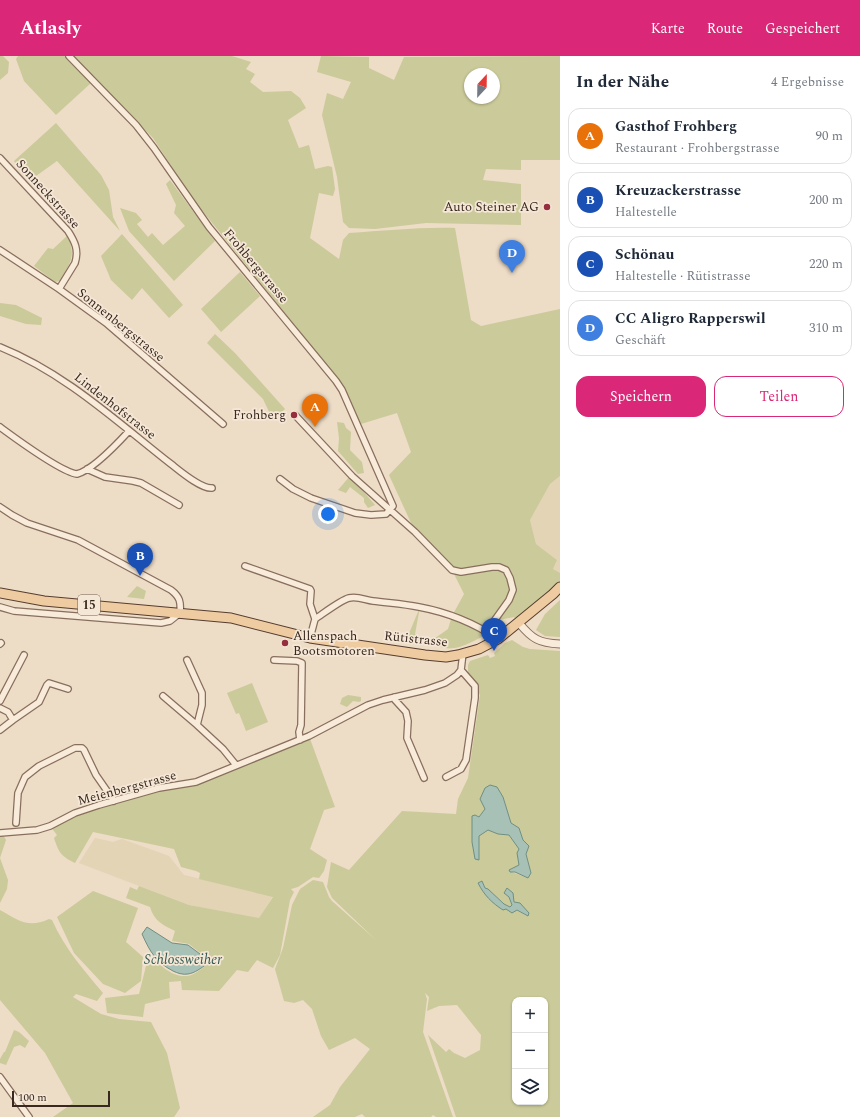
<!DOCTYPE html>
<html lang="de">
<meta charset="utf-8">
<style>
body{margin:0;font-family:Spectral,serif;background:#f6f6f7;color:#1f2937}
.controls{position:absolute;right:12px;bottom:12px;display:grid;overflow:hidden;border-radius:8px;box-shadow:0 1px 3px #0004}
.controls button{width:36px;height:36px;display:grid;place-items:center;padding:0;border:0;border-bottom:1px solid #e0e1e3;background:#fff;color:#1f2937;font:20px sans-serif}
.compass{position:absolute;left:464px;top:12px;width:36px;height:36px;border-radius:50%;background:#fff;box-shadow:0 1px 3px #0004;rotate:22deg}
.scale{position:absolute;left:12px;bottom:10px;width:98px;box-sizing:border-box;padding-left:4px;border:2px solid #392820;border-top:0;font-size:11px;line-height:14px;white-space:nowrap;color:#392820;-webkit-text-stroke:3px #f5e7d6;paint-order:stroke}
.you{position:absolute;left:328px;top:458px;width:14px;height:14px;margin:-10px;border:3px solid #fff;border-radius:50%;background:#1a73e8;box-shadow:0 0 0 6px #1a73e833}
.badge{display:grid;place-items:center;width:26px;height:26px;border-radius:50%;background:#db2777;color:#fff;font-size:13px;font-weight:700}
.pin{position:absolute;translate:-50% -33px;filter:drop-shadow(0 1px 2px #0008)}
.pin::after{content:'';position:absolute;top:21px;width:14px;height:12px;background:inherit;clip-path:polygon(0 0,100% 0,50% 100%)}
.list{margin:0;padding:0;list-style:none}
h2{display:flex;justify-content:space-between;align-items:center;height:52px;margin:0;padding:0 16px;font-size:17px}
h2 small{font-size:13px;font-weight:400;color:#747a83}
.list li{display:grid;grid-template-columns:26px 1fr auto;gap:12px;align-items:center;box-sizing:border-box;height:56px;margin:0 8px 8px;padding:0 8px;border:1px solid #e0e1e3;border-radius:12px}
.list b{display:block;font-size:15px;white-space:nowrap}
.list p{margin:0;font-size:13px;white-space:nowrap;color:#747a83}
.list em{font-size:13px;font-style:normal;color:#747a83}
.actions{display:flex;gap:8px;padding:12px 16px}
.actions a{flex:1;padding:9px 0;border:1px solid #db2777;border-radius:12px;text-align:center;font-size:14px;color:#db2777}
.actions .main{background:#db2777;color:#fff}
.icon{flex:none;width:22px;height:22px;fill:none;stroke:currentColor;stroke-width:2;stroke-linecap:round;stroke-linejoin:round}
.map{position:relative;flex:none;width:560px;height:1061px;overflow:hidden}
header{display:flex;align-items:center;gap:24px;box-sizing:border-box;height:56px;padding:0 20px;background:#db2777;color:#fff}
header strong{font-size:19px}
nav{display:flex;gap:22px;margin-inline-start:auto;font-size:14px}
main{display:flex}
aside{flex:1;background:#fff}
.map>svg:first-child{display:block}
.farmland{fill:#e2d4b4}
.green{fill:#cbca9a;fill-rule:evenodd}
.water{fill:#a8c1b6;stroke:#6e8f82}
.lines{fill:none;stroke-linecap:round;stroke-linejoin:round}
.minor-casing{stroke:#886e5d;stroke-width:8}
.tertiary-casing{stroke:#886e5d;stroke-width:9}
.primary-casing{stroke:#563d30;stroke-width:11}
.minor{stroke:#f8ebda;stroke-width:5.5}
.tertiary{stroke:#f8ebda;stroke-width:7}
.primary{stroke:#eecba0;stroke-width:9}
.poi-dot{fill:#952f3e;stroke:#f5e7d6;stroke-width:1.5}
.labels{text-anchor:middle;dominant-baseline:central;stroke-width:3.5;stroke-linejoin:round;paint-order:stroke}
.shield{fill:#f5e7d6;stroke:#716157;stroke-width:1}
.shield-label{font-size:12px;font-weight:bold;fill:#392820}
.street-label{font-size:13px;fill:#392820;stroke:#f5e7d6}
.poi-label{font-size:13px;fill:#392820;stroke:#f5e7d6;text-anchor:end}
.water-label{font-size:14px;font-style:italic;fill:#305850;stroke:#f5e7d6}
</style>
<header>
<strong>Atlasly</strong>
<nav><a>Karte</a><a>Route</a><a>Gespeichert</a></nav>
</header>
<main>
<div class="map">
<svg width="560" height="1061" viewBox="0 0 560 1061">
<rect width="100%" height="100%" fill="#eddcc6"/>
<path class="farmland" d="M560,420V517L553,513L557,504L536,488L530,464L550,428Z
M95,782L113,786L122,783L169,800L184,819L273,840L259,863L189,849L79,807Z"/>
<path class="green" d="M0,0H3L9,6L8,17L0,24Z
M18,0H64L91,27L56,59L24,25L16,3Z
M72,0H232L251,6L246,13L255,18L250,26L263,36L291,35L300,42L306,52L288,64L299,92L309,89L315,113L328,110L332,111L335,133L333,140L319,137L310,182L339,203L343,184L349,177C384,175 419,171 455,172L471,264L481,270L560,253V420L550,428L530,464L536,488L557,504L553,513L560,517V531L519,567L514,561L494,565L492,564L491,576C479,582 459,595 445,592C438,591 433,587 427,587C420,586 412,587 405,587L420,551L415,578L431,585L448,573L452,560L464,538L452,514L412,469L389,419L411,396L397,357L361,368L340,325L192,142L153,82Z
M321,0L369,1V12L394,24L404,1L560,0V104H521V114L486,113L483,124L521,128V169L426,167L375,173L349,172L343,166L337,121L322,59L327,37L343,43L351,26L317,16ZM470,18H494V42H470Z
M56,67L101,119L109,134L113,161L120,175L57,105L29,125L14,105Z
M170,124L215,185L174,225L129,175L120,152L136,157L142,164L137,168L148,181L152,177L163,189L185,170L174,157L176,149L166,128Z
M122,178L183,249L169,262L142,232L132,244L111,224L101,200Z
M67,180C77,199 70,208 60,225L55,226L34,210L48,192L53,193Z
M240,216L260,240L221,276L201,253Z
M0,247L16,249L42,262L41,269L26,268L0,260Z
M215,278L235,297L285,353L273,364L263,343L207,287Z
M337,366L344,367L346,372L351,376L350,394L362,406L364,417L358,418L338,395L339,382Z
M350,420L375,449L368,452L364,446V442L350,431L346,437L338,434Z
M137,530L146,535L144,543L127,541Z
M560,544V581L545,580L536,574L545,558Z
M512,584L523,591L530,593L560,595V1061H456L428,979L446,996L449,993L454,997L465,1002L480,994L481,979L457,949L439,950L427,955L429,941L425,937L427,943L423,976L453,1061H436L433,1059L431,1061H365L362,1058L355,1061H313L330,1049L340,1031L370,993L355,982L329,994L321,980L312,953L303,944L294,947L284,945L275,913L283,892L292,849L300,833L313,824L323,826L329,841L332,845L376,884L332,842L327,831L331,806L349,814L402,755L456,758L458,743L468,722L480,639L475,630L478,629L468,617V609L470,605L488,599L490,602L495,600L494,597L505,587ZM503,741L511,767L519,772L523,784L531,817L528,822L509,815L519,809L517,797L519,793L509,779L498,778L488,774L478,780V803L475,759L479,761L485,753ZM482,825L485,832L488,833L504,848L510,851L512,849L509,841L527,860L517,854L506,853L478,827ZM515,944H545V1046H515Z
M252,627L268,666L246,675L239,657L236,658L227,637Z
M348,639L361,641V645L359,646L353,645L347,651L340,648L342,642Z
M309,680L335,751L324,754L310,793L327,804L324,815L319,822L313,821L298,831L291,833L294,836L290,844L280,899L273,912L257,904L248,916L237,914L219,935L182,934L181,925L169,926L170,942L145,948L143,961L107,957L105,942L139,938L149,898C159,908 171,921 186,920C194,920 202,912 208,908L204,900L189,888L172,885L175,875C163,869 154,865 150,851L126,842L130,831L137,834L139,830L189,849L259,862L273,841L199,823L200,817L196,815L181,811L174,793L93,776L75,807C61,800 59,797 54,782L57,779L50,770L75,757L124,743L196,726Z
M2,777L6,784L0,802L8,824L7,833L0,847V778Z
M93,835L138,852L126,886L143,901L141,925L125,937L103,928L74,897L57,861Z
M0,854C18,864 28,873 49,863L52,864C65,893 83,913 103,937L97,945L76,938L73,941L101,958L119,963L151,966L167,997L180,1052L174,1061H53L73,1047L45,997L0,944Z
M14,974L19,976L29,985L25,992L20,989L14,991L6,1009L0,1007V1003L4,996H5Z"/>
<path class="water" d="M490,729L497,731L503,741L511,767L519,772L523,784L529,790L526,798L531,817L528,822L515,816H510L509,814L519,809L517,797L519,793L509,779L498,778L488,774L479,780V804L475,803L472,786V760L475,759L479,761L485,753L480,743L485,732Z
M482,825L485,832L488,833L504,848L510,851L512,849L509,841L504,837L507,832L513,837L514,846L520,847L529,857L528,860L517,854L512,857L506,853L503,854C492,847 484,839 478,827Z
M147,871L172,887L188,889L204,901L207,908C201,912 195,917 188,918C183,919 177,917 173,915C156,906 150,896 142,878Z"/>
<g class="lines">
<defs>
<path id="minor" d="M69,0L136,69L154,92L209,171L336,325L342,334L393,450L386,458L371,459L355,457L311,442L293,433L280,423
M0,102L68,175C75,186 79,194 75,207L59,233
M0,194L59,233L106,267L223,368
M0,291C65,317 116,365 171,408C180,415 201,433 212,432
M295,359L352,420L415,476L452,514L461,516L492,511H499L506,514L510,522L513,534L509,544L494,565L495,576L498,583
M0,371C15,382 61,416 77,418C93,414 118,387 129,375
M87,413L105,421L133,425L141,427L179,449
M0,451L12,459L27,467L78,484L171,534C180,541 181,546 180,557L170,565L161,567L14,555L0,551
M245,510L310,533L311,535L310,548L315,563L310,582
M315,563C324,557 341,544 349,542C358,540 365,544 373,545C388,547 404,548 419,551C446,556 474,567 498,583
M0,588L1,587
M187,604L202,637V649L197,669L223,693L236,709
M274,604L297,605L302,607L301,669L299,676L300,684
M163,640L197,669
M394,641L395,644L406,656L408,665L407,682L424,722
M0,645L24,599
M0,652L8,656L13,664L0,674
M13,664L39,646L47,629L49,627L68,633
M446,721L461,713L466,704L475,642V630L461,614
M16,767L18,737L25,721L39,710L75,692H82L84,694L96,719L114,745
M0,777L37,774L50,770L75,757L99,749L159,732L196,726L309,680L368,649L383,644L425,634L445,627L457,619L461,614L463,597
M0,1021L29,1061"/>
<path id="tertiary" d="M519,567C532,583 539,587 560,588"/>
<path id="primary" d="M0,537L44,545L231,562L310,582L425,599L446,601L458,599L479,593L498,583L553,538L560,531"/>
</defs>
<use href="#minor" class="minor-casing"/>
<use href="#tertiary" class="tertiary-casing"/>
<use href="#primary" class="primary-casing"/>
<use href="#minor" class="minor"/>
<use href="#tertiary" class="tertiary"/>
<use href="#primary" class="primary"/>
</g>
<g class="poi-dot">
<circle cx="547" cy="151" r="4"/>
<circle cx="294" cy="359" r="4"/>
<circle cx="285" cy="587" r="4"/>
</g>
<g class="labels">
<rect class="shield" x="78" y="539" width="22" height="20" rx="3"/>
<g class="shield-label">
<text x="89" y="549">15</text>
</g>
<g class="street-label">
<text transform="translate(48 138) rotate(48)">Sonneckstrasse</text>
<text transform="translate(256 210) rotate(50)">Frohbergstrasse</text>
<text transform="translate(121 269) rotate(39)">Sonnenbergstrasse</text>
<text transform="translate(115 350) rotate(38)">Lindenhofstrasse</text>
<text transform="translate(416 583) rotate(6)">Rütistrasse</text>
<text transform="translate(127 732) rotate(-15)">Meienbergstrasse</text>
</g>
<g class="poi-label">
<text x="539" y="151">Auto Steiner AG</text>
<text x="286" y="359">Frohberg</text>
<text x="293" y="580" text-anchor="start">Allenspach<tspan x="293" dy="15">Bootsmotoren</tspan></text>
</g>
<g class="water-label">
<text x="183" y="903">Schlossweiher</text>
</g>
</g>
</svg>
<div class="controls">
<button>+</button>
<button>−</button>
<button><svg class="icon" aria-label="layers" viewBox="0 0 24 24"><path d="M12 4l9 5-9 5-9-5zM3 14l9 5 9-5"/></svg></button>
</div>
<svg class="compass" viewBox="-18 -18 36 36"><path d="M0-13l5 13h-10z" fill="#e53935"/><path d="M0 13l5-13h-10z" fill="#747a83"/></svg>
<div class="scale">100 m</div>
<div class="you"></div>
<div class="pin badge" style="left:315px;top:371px;background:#e8710a">A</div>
<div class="pin badge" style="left:140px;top:520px;background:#1a4fb4">B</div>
<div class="pin badge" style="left:494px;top:595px;background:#1a4fb4">C</div>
<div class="pin badge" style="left:512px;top:217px;background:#3f7fe0">D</div>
</div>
<aside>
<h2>In der Nähe<small>4 Ergebnisse</small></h2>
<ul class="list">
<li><span class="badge" style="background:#e8710a">A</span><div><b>Gasthof Frohberg</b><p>Restaurant · Frohbergstrasse</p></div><em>90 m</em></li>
<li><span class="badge" style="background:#1a4fb4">B</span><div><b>Kreuzackerstrasse</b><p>Haltestelle</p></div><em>200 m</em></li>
<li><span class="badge" style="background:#1a4fb4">C</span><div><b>Schönau</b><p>Haltestelle · Rütistrasse</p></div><em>220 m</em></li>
<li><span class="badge" style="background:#3f7fe0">D</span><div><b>CC Aligro Rapperswil</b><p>Geschäft</p></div><em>310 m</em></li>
</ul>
<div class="actions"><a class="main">Speichern</a><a>Teilen</a></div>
</aside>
</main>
